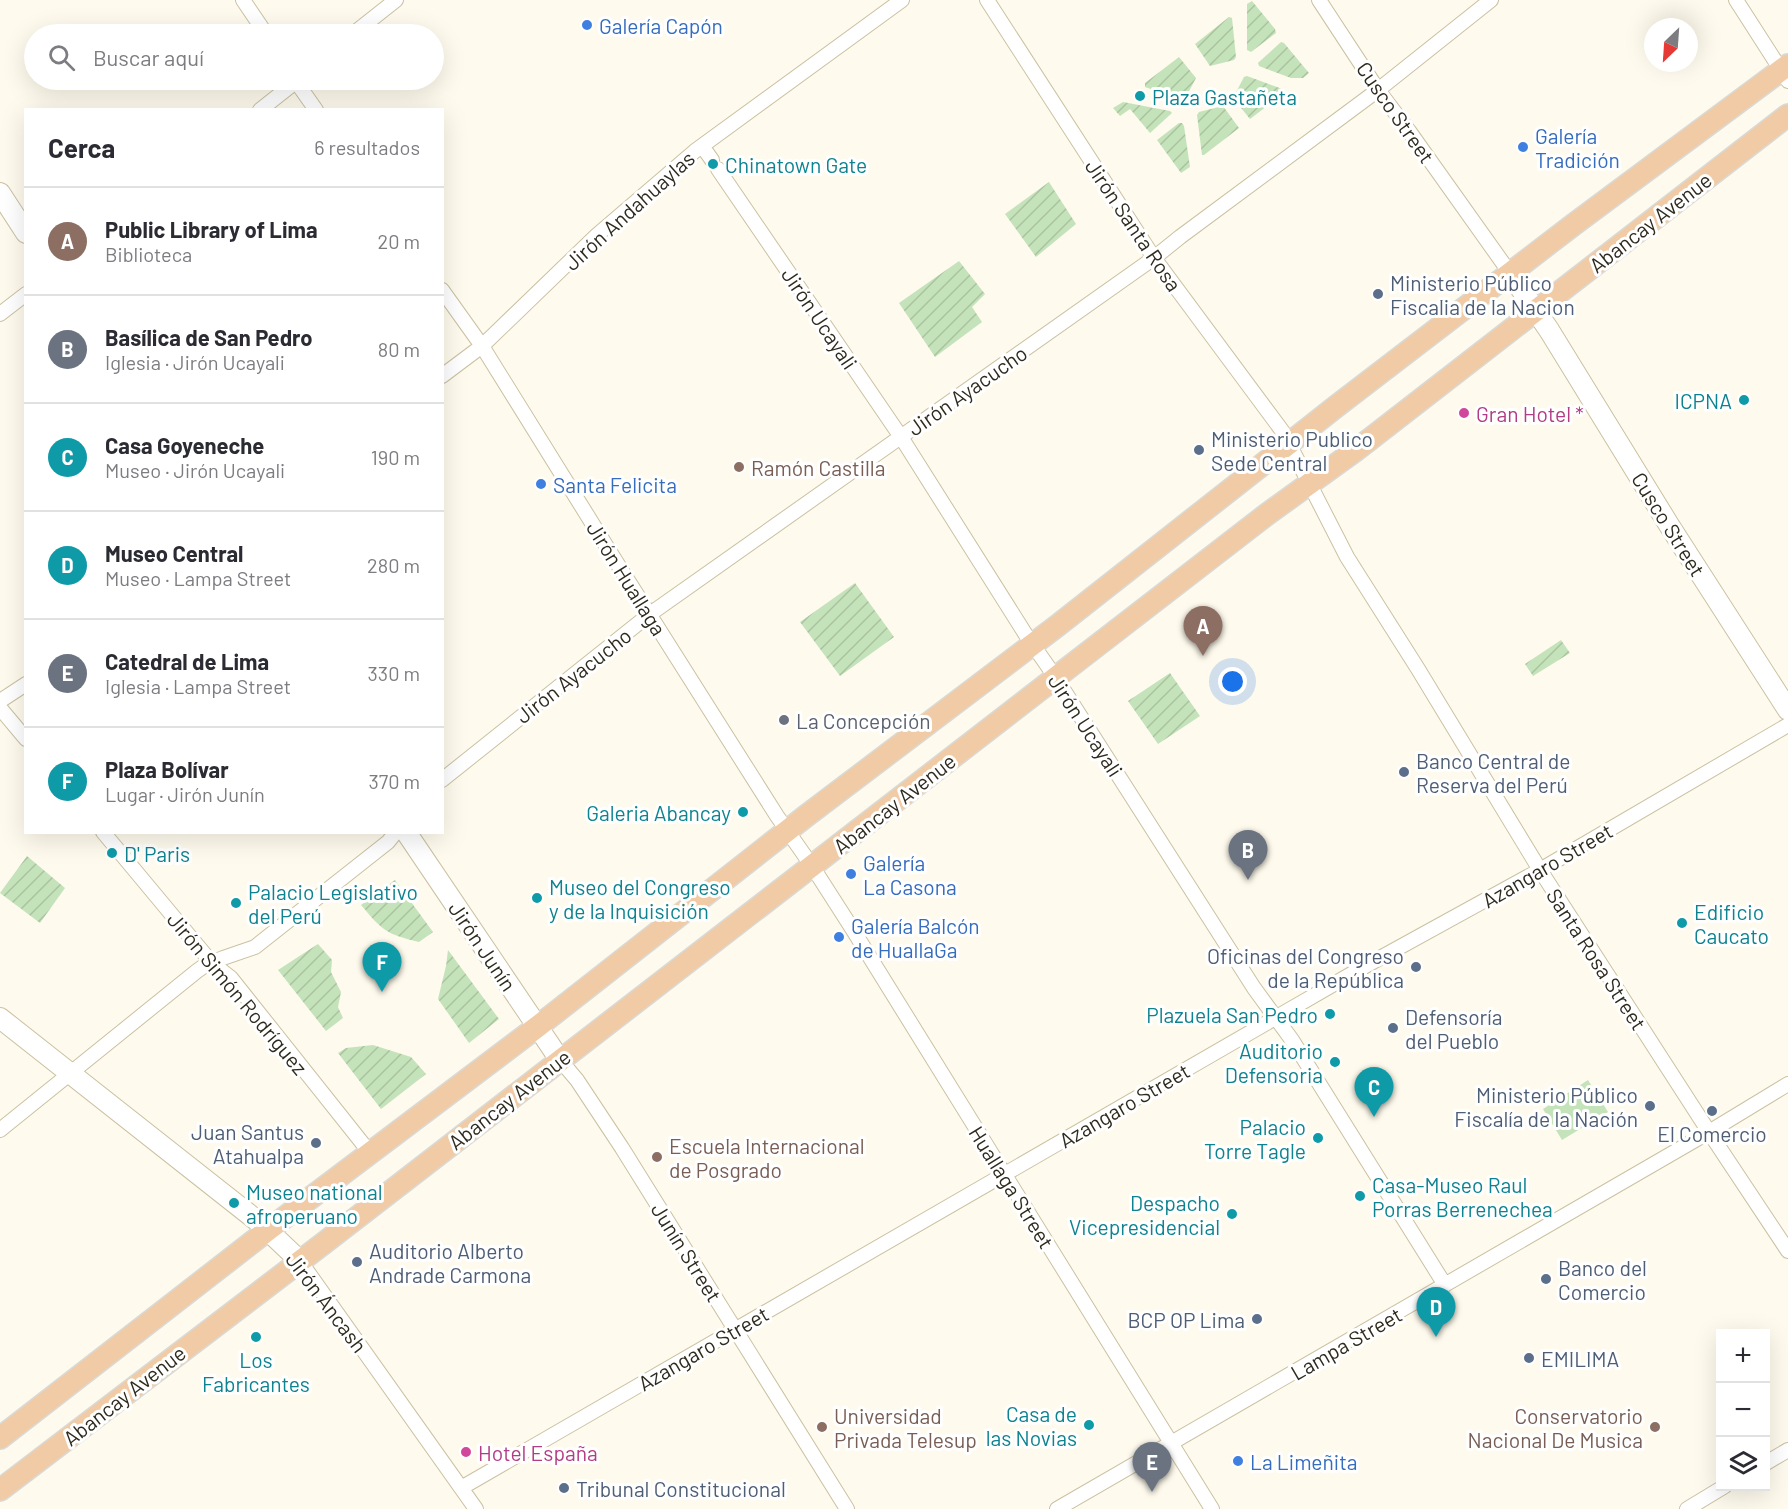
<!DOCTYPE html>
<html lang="es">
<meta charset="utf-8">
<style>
body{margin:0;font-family:Barlow,sans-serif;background:#f7f7f7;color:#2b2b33}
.controls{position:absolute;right:18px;bottom:18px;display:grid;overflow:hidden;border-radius:0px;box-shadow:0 6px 24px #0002}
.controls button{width:54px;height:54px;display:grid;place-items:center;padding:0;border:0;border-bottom:2px solid #e1e1e2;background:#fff;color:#2b2b33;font:30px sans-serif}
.compass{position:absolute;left:1644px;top:18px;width:54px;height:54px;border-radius:50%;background:#fff;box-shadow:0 6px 24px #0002;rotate:205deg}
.you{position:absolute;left:1233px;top:682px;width:21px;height:21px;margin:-15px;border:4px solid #fff;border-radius:50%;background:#1a73e8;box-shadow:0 0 0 9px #1a73e833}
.badge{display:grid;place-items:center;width:39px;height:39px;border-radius:50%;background:#db2777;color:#fff;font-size:20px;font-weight:700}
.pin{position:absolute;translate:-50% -50px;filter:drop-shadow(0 2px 3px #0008)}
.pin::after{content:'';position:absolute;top:32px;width:21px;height:18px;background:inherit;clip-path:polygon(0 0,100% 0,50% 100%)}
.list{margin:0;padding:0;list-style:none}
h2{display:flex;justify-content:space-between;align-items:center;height:78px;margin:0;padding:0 24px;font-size:26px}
h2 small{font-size:20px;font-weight:400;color:#7c7c81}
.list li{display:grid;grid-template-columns:39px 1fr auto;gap:18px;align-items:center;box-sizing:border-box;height:108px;padding:0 24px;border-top:2px solid #e1e1e2}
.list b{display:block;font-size:22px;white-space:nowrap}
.list p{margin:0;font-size:20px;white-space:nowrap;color:#7c7c81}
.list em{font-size:20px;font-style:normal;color:#7c7c81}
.icon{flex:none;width:33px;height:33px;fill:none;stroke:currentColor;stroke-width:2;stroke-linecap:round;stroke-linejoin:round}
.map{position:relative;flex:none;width:1788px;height:1509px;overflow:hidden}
.search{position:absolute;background:#fff;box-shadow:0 6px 24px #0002;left:24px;top:24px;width:420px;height:66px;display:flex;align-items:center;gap:15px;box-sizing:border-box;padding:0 21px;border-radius:33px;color:#7c7c81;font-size:22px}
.panel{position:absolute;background:#fff;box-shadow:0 6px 24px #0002;left:24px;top:108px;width:420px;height:726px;border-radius:0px}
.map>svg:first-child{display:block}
.garden{fill:url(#garden-furrows)}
.pitch{fill:#c5e3ba}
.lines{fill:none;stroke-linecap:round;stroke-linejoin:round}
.street-casing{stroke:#cbc1a2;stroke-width:16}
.secondary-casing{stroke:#cbc1a2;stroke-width:22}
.primary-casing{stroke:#d9d9d6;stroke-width:24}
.street{stroke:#fff;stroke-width:14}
.secondary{stroke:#fff;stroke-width:20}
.primary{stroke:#f0cba5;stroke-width:21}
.shop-dot{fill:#3f7fe0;stroke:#fff;stroke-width:2}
.culture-dot{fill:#0f9aa8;stroke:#fff;stroke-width:2}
.service-dot{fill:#5c6f8a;stroke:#fff;stroke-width:2}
.hotel-dot{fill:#d1479c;stroke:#fff;stroke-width:2}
.education-dot{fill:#8d6e63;stroke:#fff;stroke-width:2}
.worship-dot{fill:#6b7280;stroke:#fff;stroke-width:2}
.labels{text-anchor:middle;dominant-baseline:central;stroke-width:6;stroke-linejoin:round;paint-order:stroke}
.shop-label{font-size:21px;fill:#366cbe;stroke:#fff;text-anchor:start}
.culture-label{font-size:21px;fill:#0d838f;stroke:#fff;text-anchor:start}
.street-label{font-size:21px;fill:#2e2b1e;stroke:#fff}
.service-label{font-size:21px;fill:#4e5e75;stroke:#fff;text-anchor:start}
.hotel-label{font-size:21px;fill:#b23c85;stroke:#fff;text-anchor:start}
.education-label{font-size:21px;fill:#785e54;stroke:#fff;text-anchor:start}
.worship-label{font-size:21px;fill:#5b616d;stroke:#fff;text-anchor:start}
</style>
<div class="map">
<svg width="1788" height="1509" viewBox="0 0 1788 1509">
<defs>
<pattern id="garden-furrows" width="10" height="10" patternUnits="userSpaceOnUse" patternTransform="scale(1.5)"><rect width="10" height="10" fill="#c5e3ba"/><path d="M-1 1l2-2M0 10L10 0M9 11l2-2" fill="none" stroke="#aac39f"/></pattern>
</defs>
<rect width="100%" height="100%" fill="#fefaed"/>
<path class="garden" d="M1252,1L1275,29L1276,33L1251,52L1247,50V4Z
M1229,17L1232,18L1236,57L1234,60L1210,66L1195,44Z
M1281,42L1284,43L1309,73L1303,78H1291L1259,66L1258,63Z
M1179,57L1196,78L1185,99L1182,100L1145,87V83Z
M1247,76L1285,90L1284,93L1250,119L1233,98L1244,77Z
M1123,102L1170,111L1172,113L1150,133L1130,109L1120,116L1113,108Z
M1223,106L1239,128L1204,155H1202L1197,115L1199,112Z
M1179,123H1182L1184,126L1190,167L1181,173L1157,140Z
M1049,182L1076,224L1036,257L1005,214Z
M959,261L985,294L972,307L982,322L935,357L899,303Z
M855,583L894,637L840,676L800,622Z
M1561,640L1570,653L1533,676L1525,664Z
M1170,673L1200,716L1158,744L1128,701Z
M27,856L65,888L40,923L0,893Z
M395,880L433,932L419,942C386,934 383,931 361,905Z
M318,944L332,960L331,972L341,992L338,1007L343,1018L326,1031L278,970Z
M448,950L499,1019L469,1043L438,999L446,966Z
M373,1045L411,1057L426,1074L381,1109L338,1053L346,1048Z"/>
<path class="pitch" d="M1588,1080L1608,1112L1562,1140L1543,1109Z"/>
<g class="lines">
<defs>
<path id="street" d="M243,0L266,34
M987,0L1154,258L1283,432L1347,557L1418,669L1540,870L1709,1132L1788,1251
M1319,0L1378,90L1409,131L1510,273
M1736,0L1788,81
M353,34L396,0
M295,80L316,110
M260,110L298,80
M702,146L712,160
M718,169L901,437L1026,635L1056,678L1254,988L1292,1040L1445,1285
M442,290L482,346L615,560L777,816L812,866L853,930L1212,1509
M0,314L26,294
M442,376L482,346L597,235L695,151L902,0
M0,701L26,684
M0,708L26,739
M442,780L650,614L1154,258L1180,237L1378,90L1491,0
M103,832L212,963L231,978L371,1154
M560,1060L577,1080L622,1148L847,1509
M0,1130L197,971L204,966L223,958L255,947L388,842L396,832
M300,1261L476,1509
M1766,1463L1788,1450
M461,1488L1360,969L1540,870L1788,725
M1057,1509L1709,1132L1788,1084
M1687,1509L1725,1486"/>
<path id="secondary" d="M0,193L26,233
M1510,273L1549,330L1669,525L1788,710
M406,832L560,1060
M0,1018L260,1223L300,1261"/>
<path id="primary" d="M0,1438L268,1230L537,1027L806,816L1057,626L1338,405L1573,225L1788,65
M0,1490L324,1243L1266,515L1356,450L1788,115"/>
</defs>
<use href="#street" class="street-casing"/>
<use href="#secondary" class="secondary-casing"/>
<use href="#primary" class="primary-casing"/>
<use href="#street" class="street"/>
<use href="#secondary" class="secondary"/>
<use href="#primary" class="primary"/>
</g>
<g class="shop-dot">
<circle cx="587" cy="25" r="6"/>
<circle cx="1523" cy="147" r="6"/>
<circle cx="541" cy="484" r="6"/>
<circle cx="851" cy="874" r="6"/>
<circle cx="839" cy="937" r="6"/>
<circle cx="1238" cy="1461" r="6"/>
</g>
<g class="culture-dot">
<circle cx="1140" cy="96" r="6"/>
<circle cx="713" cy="164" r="6"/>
<circle cx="1744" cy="400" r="6"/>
<circle cx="743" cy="812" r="6"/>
<circle cx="112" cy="853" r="6"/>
<circle cx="537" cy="898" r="6"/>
<circle cx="236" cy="903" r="6"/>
<circle cx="1682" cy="923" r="6"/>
<circle cx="1330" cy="1014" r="6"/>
<circle cx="1335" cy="1062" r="6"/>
<circle cx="1318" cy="1138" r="6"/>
<circle cx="1360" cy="1196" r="6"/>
<circle cx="234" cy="1203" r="6"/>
<circle cx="1232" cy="1214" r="6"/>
<circle cx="256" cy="1337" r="6"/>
<circle cx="1089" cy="1425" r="6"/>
</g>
<g class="service-dot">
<circle cx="1378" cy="294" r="6"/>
<circle cx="1199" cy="450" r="6"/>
<circle cx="1404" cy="772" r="6"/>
<circle cx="1416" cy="967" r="6"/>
<circle cx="1393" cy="1028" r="6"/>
<circle cx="1650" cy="1106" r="6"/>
<circle cx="1712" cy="1111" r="6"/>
<circle cx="316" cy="1143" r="6"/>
<circle cx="357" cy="1262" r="6"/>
<circle cx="1546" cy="1279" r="6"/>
<circle cx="1257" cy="1319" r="6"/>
<circle cx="1529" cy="1358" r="6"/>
<circle cx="564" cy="1488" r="6"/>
</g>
<g class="hotel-dot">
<circle cx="1464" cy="413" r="6"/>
<circle cx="466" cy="1452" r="6"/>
</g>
<g class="education-dot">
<circle cx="739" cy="467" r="6"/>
<circle cx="657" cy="1157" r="6"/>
<circle cx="822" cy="1427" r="6"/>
<circle cx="1655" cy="1427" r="6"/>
</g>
<circle class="worship-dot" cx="784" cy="720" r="6"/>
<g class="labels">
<g class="shop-label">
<text x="599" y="25">Galería Capón</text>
<text x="1535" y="135">Galería<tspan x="1535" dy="24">Tradición</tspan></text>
<text x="553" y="484">Santa Felicita</text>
<text x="863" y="862">Galería<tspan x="863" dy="24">La Casona</tspan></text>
<text x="851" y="925">Galería Balcón<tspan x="851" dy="24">de HuallaGa</tspan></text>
<text x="1250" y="1461">La Limeñita</text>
</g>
<g class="culture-label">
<text x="1152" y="96">Plaza Gastañeta</text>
<text x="725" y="164">Chinatown Gate</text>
<text x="1732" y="400" text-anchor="end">ICPNA</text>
<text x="731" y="812" text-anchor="end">Galeria Abancay</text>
<text x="124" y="853">D' Paris</text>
<text x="549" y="886">Museo del Congreso<tspan x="549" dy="24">y de la Inquisición</tspan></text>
<text x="248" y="891">Palacio Legislativo<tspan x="248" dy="24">del Perú</tspan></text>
<text x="1694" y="911">Edificio<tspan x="1694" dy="24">Caucato</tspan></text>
<text x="1318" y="1014" text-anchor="end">Plazuela San Pedro</text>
<text x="1323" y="1050" text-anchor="end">Auditorio<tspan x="1323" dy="24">Defensoria</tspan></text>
<text x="1306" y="1126" text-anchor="end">Palacio<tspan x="1306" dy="24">Torre Tagle</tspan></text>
<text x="1372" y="1184">Casa-Museo Raul<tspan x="1372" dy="24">Porras Berrenechea</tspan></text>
<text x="246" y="1191">Museo national<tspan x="246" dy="24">afroperuano</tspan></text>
<text x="1220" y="1202" text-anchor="end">Despacho<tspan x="1220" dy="24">Vicepresidencial</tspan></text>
<text x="256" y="1359" text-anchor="middle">Los<tspan x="256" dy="24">Fabricantes</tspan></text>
<text x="1077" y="1413" text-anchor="end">Casa de<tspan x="1077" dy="24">las Novias</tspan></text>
</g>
<g class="street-label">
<text transform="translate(1396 112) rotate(55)">Cusco Street</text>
<text transform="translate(629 210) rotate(-42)">Jirón Andahuaylas</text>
<text transform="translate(1650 222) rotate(-38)">Abancay Avenue</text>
<text transform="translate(1134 225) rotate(56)">Jirón Santa Rosa</text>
<text transform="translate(820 318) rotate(56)">Jirón Ucayali</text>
<text transform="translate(967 390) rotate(-35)">Jirón Ayacucho</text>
<text transform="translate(1669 524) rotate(58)">Cusco Street</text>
<text transform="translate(627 578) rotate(58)">Jirón Huallaga</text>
<text transform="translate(573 675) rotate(-38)">Jirón Ayacucho</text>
<text transform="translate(1086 725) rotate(57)">Jirón Ucayali</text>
<text transform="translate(894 803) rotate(-38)">Abancay Avenue</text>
<text transform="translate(1547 865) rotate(-30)">Azangaro Street</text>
<text transform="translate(483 946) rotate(56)">Jirón Junín</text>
<text transform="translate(1597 959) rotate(57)">Santa Rosa Street</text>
<text transform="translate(238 993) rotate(50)">Jirón Simón Rodríguez</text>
<text transform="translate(509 1099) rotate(-38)">Abancay Avenue</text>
<text transform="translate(1124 1105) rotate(-30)">Azangaro Street</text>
<text transform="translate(1012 1187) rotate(58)">Huallaga Street</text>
<text transform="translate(687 1252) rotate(58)">Junín Street</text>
<text transform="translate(327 1302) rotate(53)">Jirón Áncash</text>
<text transform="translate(1346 1343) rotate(-30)">Lampa Street</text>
<text transform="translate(703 1348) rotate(-30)">Azangaro Street</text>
<text transform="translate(124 1395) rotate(-38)">Abancay Avenue</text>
</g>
<g class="service-label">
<text x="1390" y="282">Ministerio Público<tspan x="1390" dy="24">Fiscalia de la Nacion</tspan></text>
<text x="1211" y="438">Ministerio Publico<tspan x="1211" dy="24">Sede Central</tspan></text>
<text x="1416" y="760">Banco Central de<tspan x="1416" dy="24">Reserva del Perú</tspan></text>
<text x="1404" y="955" text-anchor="end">Oficinas del Congreso<tspan x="1404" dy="24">de la República</tspan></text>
<text x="1405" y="1016">Defensoría<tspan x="1405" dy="24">del Pueblo</tspan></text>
<text x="1638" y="1094" text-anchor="end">Ministerio Público<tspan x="1638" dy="24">Fiscalía de la Nación</tspan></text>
<text x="304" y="1131" text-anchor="end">Juan Santus<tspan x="304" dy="24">Atahualpa</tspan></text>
<text x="1712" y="1133" text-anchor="middle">El Comercio</text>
<text x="369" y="1250">Auditorio Alberto<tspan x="369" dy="24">Andrade Carmona</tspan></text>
<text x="1558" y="1267">Banco del<tspan x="1558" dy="24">Comercio</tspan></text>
<text x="1245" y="1319" text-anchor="end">BCP OP Lima</text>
<text x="1541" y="1358">EMILIMA</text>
<text x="576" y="1488">Tribunal Constitucional</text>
</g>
<g class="hotel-label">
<text x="1476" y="413">Gran Hotel *</text>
<text x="478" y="1452">Hotel España</text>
</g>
<g class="education-label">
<text x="751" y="467">Ramón Castilla</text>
<text x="669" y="1145">Escuela Internacional<tspan x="669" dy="24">de Posgrado</tspan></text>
<text x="834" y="1415">Universidad<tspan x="834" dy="24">Privada Telesup</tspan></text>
<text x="1643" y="1415" text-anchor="end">Conservatorio<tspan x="1643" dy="24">Nacional De Musica</tspan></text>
</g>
<g class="worship-label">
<text x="796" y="720">La Concepción</text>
</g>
</g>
</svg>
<div class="controls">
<button>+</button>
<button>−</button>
<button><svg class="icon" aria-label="layers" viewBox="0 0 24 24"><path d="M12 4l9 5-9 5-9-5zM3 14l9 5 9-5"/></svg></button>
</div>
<svg class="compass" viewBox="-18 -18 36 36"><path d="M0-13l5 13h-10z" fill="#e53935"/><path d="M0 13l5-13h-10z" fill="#7c7c81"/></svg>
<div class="you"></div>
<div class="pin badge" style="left:1203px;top:656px;background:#8d6e63">A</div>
<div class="pin badge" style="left:1248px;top:880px;background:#6b7280">B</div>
<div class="pin badge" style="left:1374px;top:1117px;background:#0f9aa8">C</div>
<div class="pin badge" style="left:1436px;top:1337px;background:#0f9aa8">D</div>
<div class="pin badge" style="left:1152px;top:1492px;background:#6b7280">E</div>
<div class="pin badge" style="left:382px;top:992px;background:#0f9aa8">F</div>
<div class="search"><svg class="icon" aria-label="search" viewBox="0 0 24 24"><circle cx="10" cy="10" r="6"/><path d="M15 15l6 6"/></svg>Buscar aquí</div>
<section class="panel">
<h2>Cerca<small>6 resultados</small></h2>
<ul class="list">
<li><span class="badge" style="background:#8d6e63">A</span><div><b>Public Library of Lima</b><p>Biblioteca</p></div><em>20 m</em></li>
<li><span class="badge" style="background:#6b7280">B</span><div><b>Basílica de San Pedro</b><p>Iglesia · Jirón Ucayali</p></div><em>80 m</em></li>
<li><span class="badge" style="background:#0f9aa8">C</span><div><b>Casa Goyeneche</b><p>Museo · Jirón Ucayali</p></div><em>190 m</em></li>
<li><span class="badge" style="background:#0f9aa8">D</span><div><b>Museo Central</b><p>Museo · Lampa Street</p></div><em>280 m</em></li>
<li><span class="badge" style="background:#6b7280">E</span><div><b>Catedral de Lima</b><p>Iglesia · Lampa Street</p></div><em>330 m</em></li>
<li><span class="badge" style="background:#0f9aa8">F</span><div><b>Plaza Bolívar</b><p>Lugar · Jirón Junín</p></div><em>370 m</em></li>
</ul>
</section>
</div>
